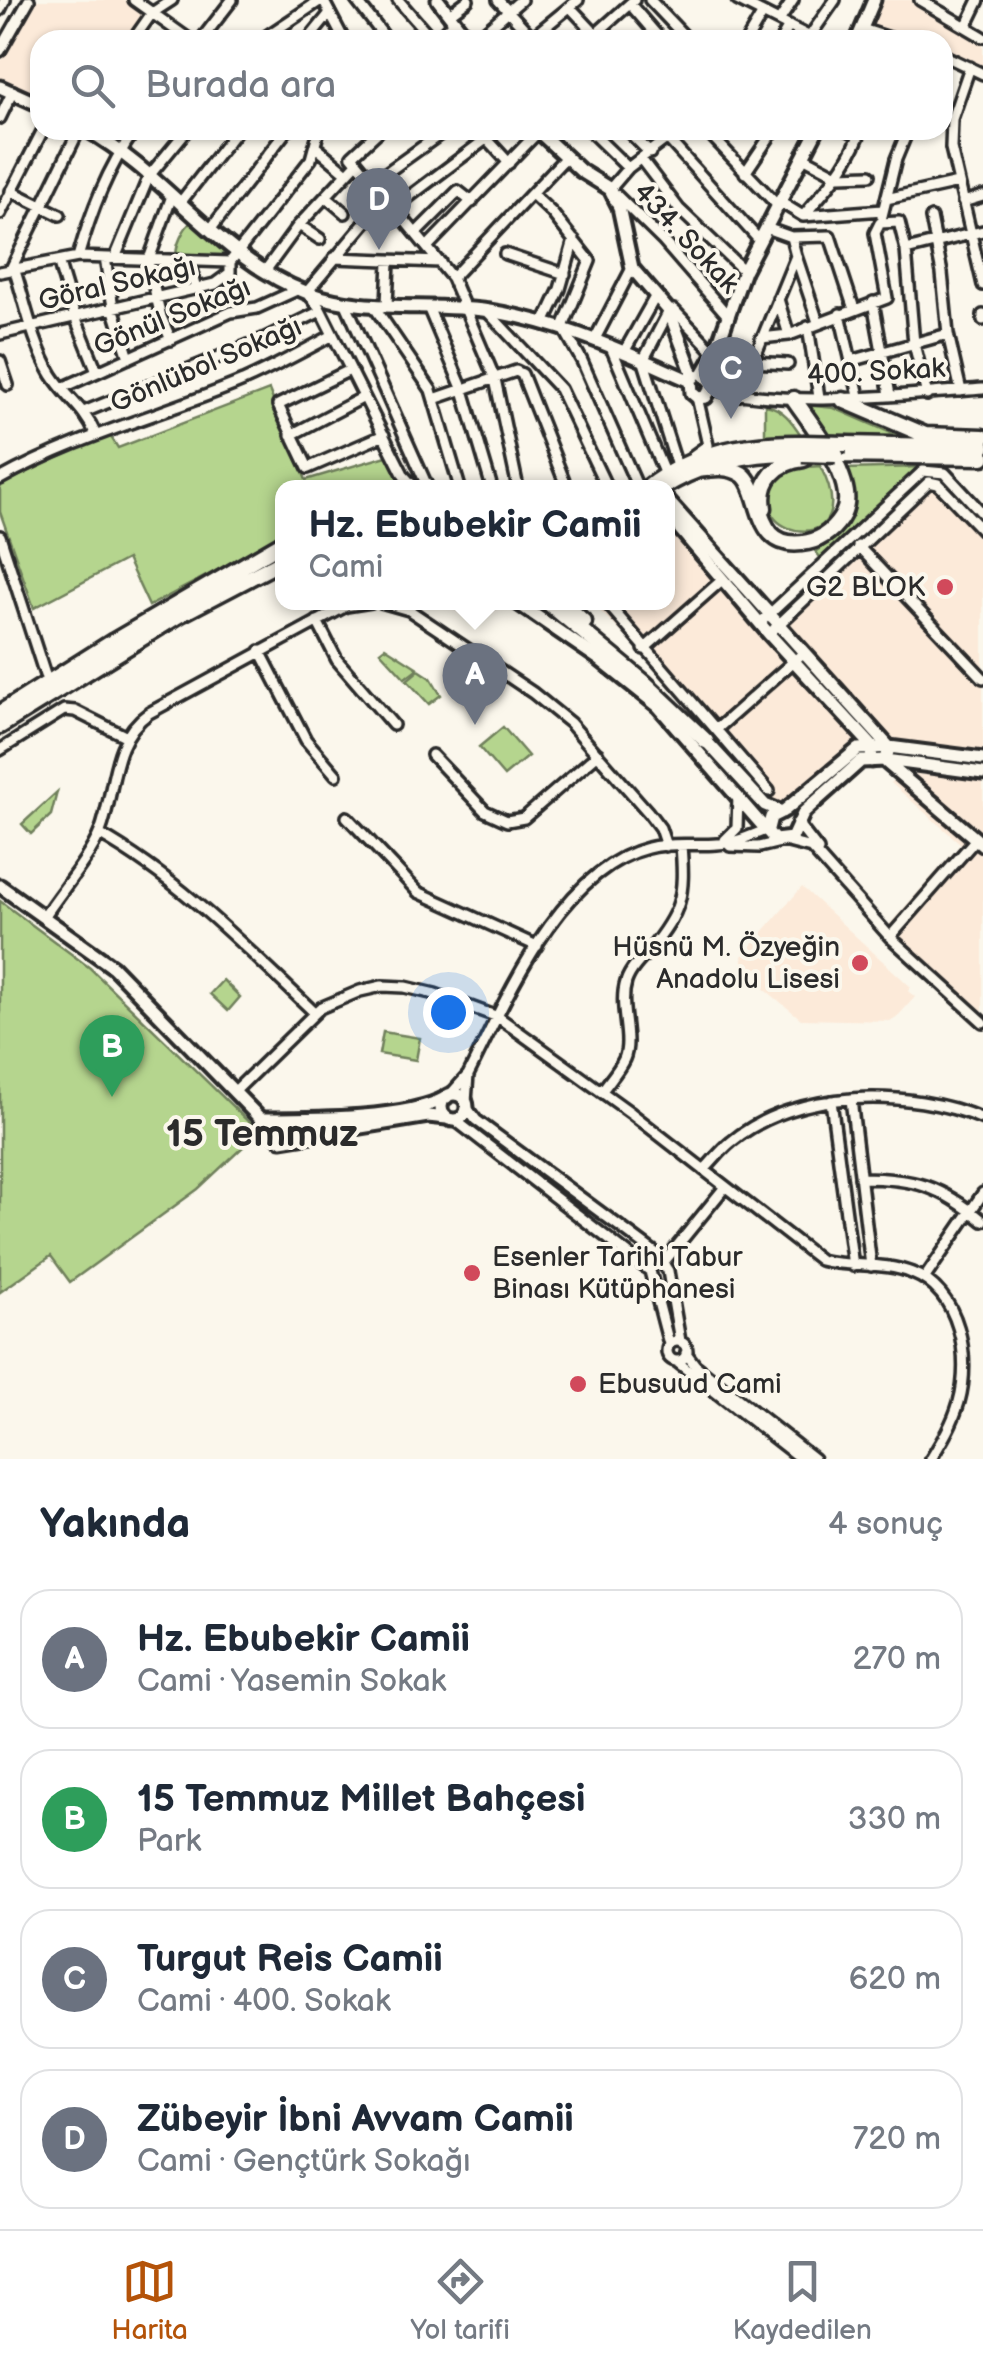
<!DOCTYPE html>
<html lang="tr">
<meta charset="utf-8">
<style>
body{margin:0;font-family:"Balsamiq Sans",sans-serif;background:#f2f2f3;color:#1f2937}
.you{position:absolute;left:448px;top:1012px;width:35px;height:35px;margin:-25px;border:8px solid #fff;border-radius:50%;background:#1a73e8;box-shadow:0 0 0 15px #1a73e833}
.badge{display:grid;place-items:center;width:65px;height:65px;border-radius:50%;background:#b45309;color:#fff;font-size:32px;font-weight:700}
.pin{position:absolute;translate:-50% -82px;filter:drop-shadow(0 2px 5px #0008)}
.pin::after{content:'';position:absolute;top:52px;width:35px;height:30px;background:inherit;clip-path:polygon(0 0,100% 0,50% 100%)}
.popup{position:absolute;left:275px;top:480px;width:400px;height:130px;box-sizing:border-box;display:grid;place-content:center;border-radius:20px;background:#fff;filter:drop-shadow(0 2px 8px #0005);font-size:32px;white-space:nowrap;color:#747a83}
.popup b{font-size:38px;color:#1f2937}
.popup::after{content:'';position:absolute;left:50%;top:100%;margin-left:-20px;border:20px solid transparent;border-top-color:#fff}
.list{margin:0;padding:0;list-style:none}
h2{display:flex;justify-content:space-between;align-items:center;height:130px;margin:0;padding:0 40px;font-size:42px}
h2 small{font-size:32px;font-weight:400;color:#747a83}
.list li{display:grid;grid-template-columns:65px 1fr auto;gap:30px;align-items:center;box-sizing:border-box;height:140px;margin:0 20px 20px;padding:0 20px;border:2px solid #e0e1e3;border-radius:30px}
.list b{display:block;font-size:38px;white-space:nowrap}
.list p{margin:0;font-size:32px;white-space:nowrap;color:#747a83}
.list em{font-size:32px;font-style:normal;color:#747a83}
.icon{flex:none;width:55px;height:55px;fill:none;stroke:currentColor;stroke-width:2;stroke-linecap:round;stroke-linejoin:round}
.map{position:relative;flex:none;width:983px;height:1459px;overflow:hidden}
.search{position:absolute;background:#fff;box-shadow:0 2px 8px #0004;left:30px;right:30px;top:30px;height:110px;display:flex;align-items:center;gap:25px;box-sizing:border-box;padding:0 35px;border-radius:30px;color:#747a83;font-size:38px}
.sheet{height:770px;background:#fff}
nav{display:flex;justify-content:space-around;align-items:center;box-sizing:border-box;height:140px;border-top:2px solid #e0e1e3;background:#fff;font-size:28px;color:#747a83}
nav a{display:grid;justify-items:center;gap:5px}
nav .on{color:#b45309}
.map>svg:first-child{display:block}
.built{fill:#fcead9}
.green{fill:#b5d58e;stroke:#70805c;stroke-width:2.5}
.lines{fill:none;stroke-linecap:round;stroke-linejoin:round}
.minor-casing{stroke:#2b2b2b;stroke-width:16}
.major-casing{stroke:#2b2b2b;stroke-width:19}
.highway-casing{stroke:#2b2b2b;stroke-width:21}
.minor{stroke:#fbf7ec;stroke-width:9}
.major{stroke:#fbf7ec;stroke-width:11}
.highway{stroke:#fbf7ec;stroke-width:14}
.highway-bridge-casing{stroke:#2b2b2b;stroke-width:21;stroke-linecap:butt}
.highway-bridge{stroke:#fbf7ec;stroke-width:14}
.poi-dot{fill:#d1495b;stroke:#fbf7ec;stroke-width:4}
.labels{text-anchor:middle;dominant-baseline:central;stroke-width:8;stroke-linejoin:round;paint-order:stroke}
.street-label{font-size:28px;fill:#2b2b2b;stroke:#fbf7ec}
.poi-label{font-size:28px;fill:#2b2b2b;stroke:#fbf7ec;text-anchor:end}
.district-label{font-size:38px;font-weight:bold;fill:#2b2b2b;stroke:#fbf7ec}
</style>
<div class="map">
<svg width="983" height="1459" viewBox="0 0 983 1459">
<rect width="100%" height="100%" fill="#fbf7ec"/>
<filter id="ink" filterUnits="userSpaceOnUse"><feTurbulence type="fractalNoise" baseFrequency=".01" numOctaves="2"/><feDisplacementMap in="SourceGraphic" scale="20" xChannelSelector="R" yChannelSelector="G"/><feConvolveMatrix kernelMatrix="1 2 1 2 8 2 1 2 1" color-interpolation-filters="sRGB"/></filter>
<g filter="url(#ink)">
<path class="built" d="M37,0H126L145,11L127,40H40V97L0,80V63Z
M884,0H912L983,42V71L943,52V40H909L871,27Z
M922,467L946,469L983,509V755L862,738L783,803H773L760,793L631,642L592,603L668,602V494L771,609Z
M901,772L983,781V1028L880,935L961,844L891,783Z
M802,887L911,987L908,991L915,997L898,1016L890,1021L801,1019L745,973L742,956Z"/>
<path class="green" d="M193,221L223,251V257L177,258C174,248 184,226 193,221Z
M269,390L306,480L390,455L408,487L282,488V536L149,606L127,559L34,608L0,512V485L109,434L118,448Z
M765,405C784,408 793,423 803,438H765Z
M804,405L834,408L912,442L827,438Z
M820,466C868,557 746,541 772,486C781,467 802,467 820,466Z
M922,467L823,561L816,552C851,527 860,509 843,469Z
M385,647L418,668L405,678L380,651Z
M419,670L431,678L441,695L429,704L407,680Z
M503,727L528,756L504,776L479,747Z
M57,792L51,815L31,834L22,824Z
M0,901L90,968L259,1132L198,1189L70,1282L51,1256L0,1292Z
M223,980L240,997L228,1011L210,994Z
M383,1032L420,1038L416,1060L379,1054Z"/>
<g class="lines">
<defs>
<path id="minor" d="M134,0L190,40
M323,0L344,40
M356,0L387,40
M398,0L433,40
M498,0L532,37
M650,0L688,40
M737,0L816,40
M920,0L983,37
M630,4L661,40
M570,7L601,40
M0,10L5,0
M449,14L468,0
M779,21L793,0
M966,27L979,0
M862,29L896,40
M810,36L835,0
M133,40L152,13L172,0
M201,40L232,0
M261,40L321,0
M308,40L330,13
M436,40L454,21
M475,40L521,0
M529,40L578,0
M589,40L634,0
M747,40L763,13
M781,40L789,26
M0,51L29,0
M943,55L983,74
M970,67L952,119L951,148L983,285
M0,118L13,91
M380,130L352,156L452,278L495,379L518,488
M589,130L628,168
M627,130L650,153
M678,130L628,168L610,189L663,241L729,317
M706,130L778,206
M486,138L509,163
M668,139L759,240
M317,148L347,173
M805,158L839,176L870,175
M641,159L679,209L744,271
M745,173L774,130
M372,183L446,130
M11,191L60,215
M532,194L552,213L590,261L563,327L582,361L638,488
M326,197L345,213
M385,199L307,292L319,307L404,476L415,488
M886,199L958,183
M780,202L803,216L883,210
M963,202L983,196
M180,203L237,130
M394,208L498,130
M0,214L43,130
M803,216C826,190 846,168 859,136L848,130
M882,216L896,159L908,130
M931,218L942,273L948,334L961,391
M299,225L320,239
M210,230L287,130
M416,233L458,191L472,202
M791,237L830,236L854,309
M428,246L539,131
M906,250L983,231
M505,254L565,274
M796,256L818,322
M78,257C91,212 107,169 135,130
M105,258L113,307L129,358
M115,258L149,176L187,130
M334,258L440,262
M58,261L74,314L97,371
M189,261L196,289
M14,268C25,302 33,344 52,375C66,397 85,409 95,433
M11,269L79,130
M265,271L298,226L356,164
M0,272L78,257L230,262L311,159L319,130
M452,278L566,157
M778,299L789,335
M873,302L890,395
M346,304L428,488
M387,304L389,262
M373,305L431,390L460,488
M428,307L463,390L492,488
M487,311L560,389L607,488
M840,314L859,396
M983,315V320
M545,321L560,289L574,240
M808,327L819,397
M0,334L215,284L230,273V262
M761,338L789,335L887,298L875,233L880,223L899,222L906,250L914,344L927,395
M595,339L632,268
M171,340L161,317L148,262L172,196
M610,345L663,470
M624,352L655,297
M646,355L669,311L674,310L715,353
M643,359L676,463
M0,361L8,385
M851,361L948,334
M752,362L788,364
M350,370L278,405L308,468L384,435
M62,388L231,312L257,308L299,289
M712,389C801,408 893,395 983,389
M739,395L796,256L791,237L766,228
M434,399L516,371L522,374L567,488
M84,412L261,340L321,311
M291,435L364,397
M694,455L708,445L697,397
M0,479C77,436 162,415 243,381C274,367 304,351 333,335
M0,536L45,675
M858,546L983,678
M381,602L409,610L533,693L570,723L648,812L660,828L666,846
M606,602L769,791
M317,621L337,660L393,725
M760,623L923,471L945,473L983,514
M774,629L929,482L938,484L983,531
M644,649L722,580
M260,651L306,740L336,775
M717,729L802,654
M0,750L64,710L75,711L125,736
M432,755L485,811L507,821L524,818L598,754
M347,817L418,892L537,946
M797,823L818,850
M99,834C182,881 246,948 315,1013
M725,840L737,828L738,796
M730,846L759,847L784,841L811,848L890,937L983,1022
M44,917C60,892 89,859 100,832C116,790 110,740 149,713L346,606L371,602
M890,937L976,839
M468,1075C506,1000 559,870 648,848C670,842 694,846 717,844C735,843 751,836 768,829
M602,1091C609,1081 619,1070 624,1059C633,1038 618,1007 626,982C630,970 640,960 649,951C682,911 685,896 681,845
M234,1092L320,1008L360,991L382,986L405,987L435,994L498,1017L631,1113L820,1260C850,1268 883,1261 912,1273C961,1292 971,1358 959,1402C953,1423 942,1441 931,1459
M450,1095L468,1075L466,1102
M851,1099L871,1266
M831,1101L853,1266
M467,1108L476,1120L657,1254L668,1271L680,1341
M455,1120L650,1271L669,1344
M704,1170C713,1161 721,1150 731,1142C795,1088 910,1088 983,1119
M860,1178C914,1178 941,1186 983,1221
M664,1262L725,1187
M924,1279L983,1193
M667 1351a10 10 0 1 1 20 0a10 10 0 1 1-20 0Z
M686,1353L695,1365L814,1459
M676,1361L801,1459"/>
<path id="major" d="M438,0L469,40
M857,40L874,0
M0,87L40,105
M87,130C167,175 220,260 308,293C365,314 429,302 489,311C562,322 624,352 691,381
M537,130L581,171L610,189L619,207L632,268L669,311L694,377
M703,374L715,353L744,271L817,130
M691,381L692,393L698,398L706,397L713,384L703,374
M668,501L889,747L886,760
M668,515L769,634L872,746L871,761
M516,602L599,659L658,706L775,840L792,838L804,812L861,761L886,760L983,773
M706,741L765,805L782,812
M887,763L983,845
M768,829L771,817L785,810L858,749L889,747L983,759
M0,886L113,967L281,1140L428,1116L447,1118
M441 1107a13 13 0 1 1 26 0a13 13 0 1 1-26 0Z
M260,1119C305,1119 408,1120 447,1097"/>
<path id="highway" d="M843,400L925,435L983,437
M847,444L983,447
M836,455L983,457
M697,470C712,468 728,465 742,474C764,489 751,554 808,542C823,539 836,528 843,514C850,500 845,484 839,470C827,444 810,422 794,399
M647,488C693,452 746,442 803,443
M662,488C705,461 750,452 799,453
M764,508C759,480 777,462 804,459
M547,602L645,683L706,741
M568,602L571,610L584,622
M0,713L114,641L282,543
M0,726L179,615L282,561"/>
</defs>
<use href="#minor" class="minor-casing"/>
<use href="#major" class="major-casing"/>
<use href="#highway" class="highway-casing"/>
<use href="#minor" class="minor"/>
<use href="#major" class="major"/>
<use href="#highway" class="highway"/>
<defs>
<path id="highway-bridge" d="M803,443L847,444
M802,454L836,455"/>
</defs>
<use href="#highway-bridge" class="highway-bridge-casing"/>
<use href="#highway-bridge" class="highway-bridge"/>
</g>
</g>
<g class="poi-dot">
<circle cx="945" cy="587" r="10"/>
<circle cx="860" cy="963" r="10"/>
<circle cx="472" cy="1273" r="10"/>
<circle cx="578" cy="1384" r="10"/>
</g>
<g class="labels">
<g class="street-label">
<text transform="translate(686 238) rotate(47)">434. Sokak</text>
<text transform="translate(117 284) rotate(-13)">Göral Sokağı</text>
<text transform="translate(172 317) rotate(-22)">Gönül Sokağı</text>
<text transform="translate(206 365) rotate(-23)">Gönlübol Sokağı</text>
<text transform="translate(876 372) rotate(-3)">400. Sokak</text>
</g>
<g class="poi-label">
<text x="925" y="587">G2 BLOK</text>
<text x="840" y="947">Hüsnü M. Özyeğin<tspan x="840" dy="32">Anadolu Lisesi</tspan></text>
<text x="492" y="1257" text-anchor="start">Esenler Tarihi Tabur<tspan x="492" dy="32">Binası Kütüphanesi</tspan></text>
<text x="598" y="1384" text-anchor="start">Ebusuud Cami</text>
</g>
<g class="district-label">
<text x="262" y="1134">15 Temmuz</text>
</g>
</g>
</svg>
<div class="you"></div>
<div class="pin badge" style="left:475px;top:725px;background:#6b7280">A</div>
<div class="popup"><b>Hz. Ebubekir Camii</b>Cami</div>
<div class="pin badge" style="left:112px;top:1097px;background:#2e9e5b">B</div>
<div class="pin badge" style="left:731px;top:419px;background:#6b7280">C</div>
<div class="pin badge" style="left:379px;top:250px;background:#6b7280">D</div>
<div class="search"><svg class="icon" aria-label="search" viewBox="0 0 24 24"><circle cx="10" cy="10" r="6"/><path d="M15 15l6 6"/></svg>Burada ara</div>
</div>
<section class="sheet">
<h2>Yakında<small>4 sonuç</small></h2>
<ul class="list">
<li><span class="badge" style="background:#6b7280">A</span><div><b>Hz. Ebubekir Camii</b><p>Cami · Yasemin Sokak</p></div><em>270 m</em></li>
<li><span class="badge" style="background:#2e9e5b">B</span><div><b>15 Temmuz Millet Bahçesi</b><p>Park</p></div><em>330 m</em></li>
<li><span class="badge" style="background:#6b7280">C</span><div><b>Turgut Reis Camii</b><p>Cami · 400. Sokak</p></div><em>620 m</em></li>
<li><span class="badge" style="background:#6b7280">D</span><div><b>Zübeyir İbni Avvam Camii</b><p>Cami · Gençtürk Sokağı</p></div><em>720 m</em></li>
</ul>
</section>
<nav>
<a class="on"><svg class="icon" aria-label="map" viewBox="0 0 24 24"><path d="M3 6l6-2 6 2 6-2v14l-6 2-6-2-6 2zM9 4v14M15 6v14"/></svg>Harita</a>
<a><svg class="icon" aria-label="directions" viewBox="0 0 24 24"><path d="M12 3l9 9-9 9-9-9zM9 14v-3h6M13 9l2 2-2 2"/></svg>Yol tarifi</a>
<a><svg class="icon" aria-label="saved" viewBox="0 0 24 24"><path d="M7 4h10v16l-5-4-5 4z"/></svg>Kaydedilen</a>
</nav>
